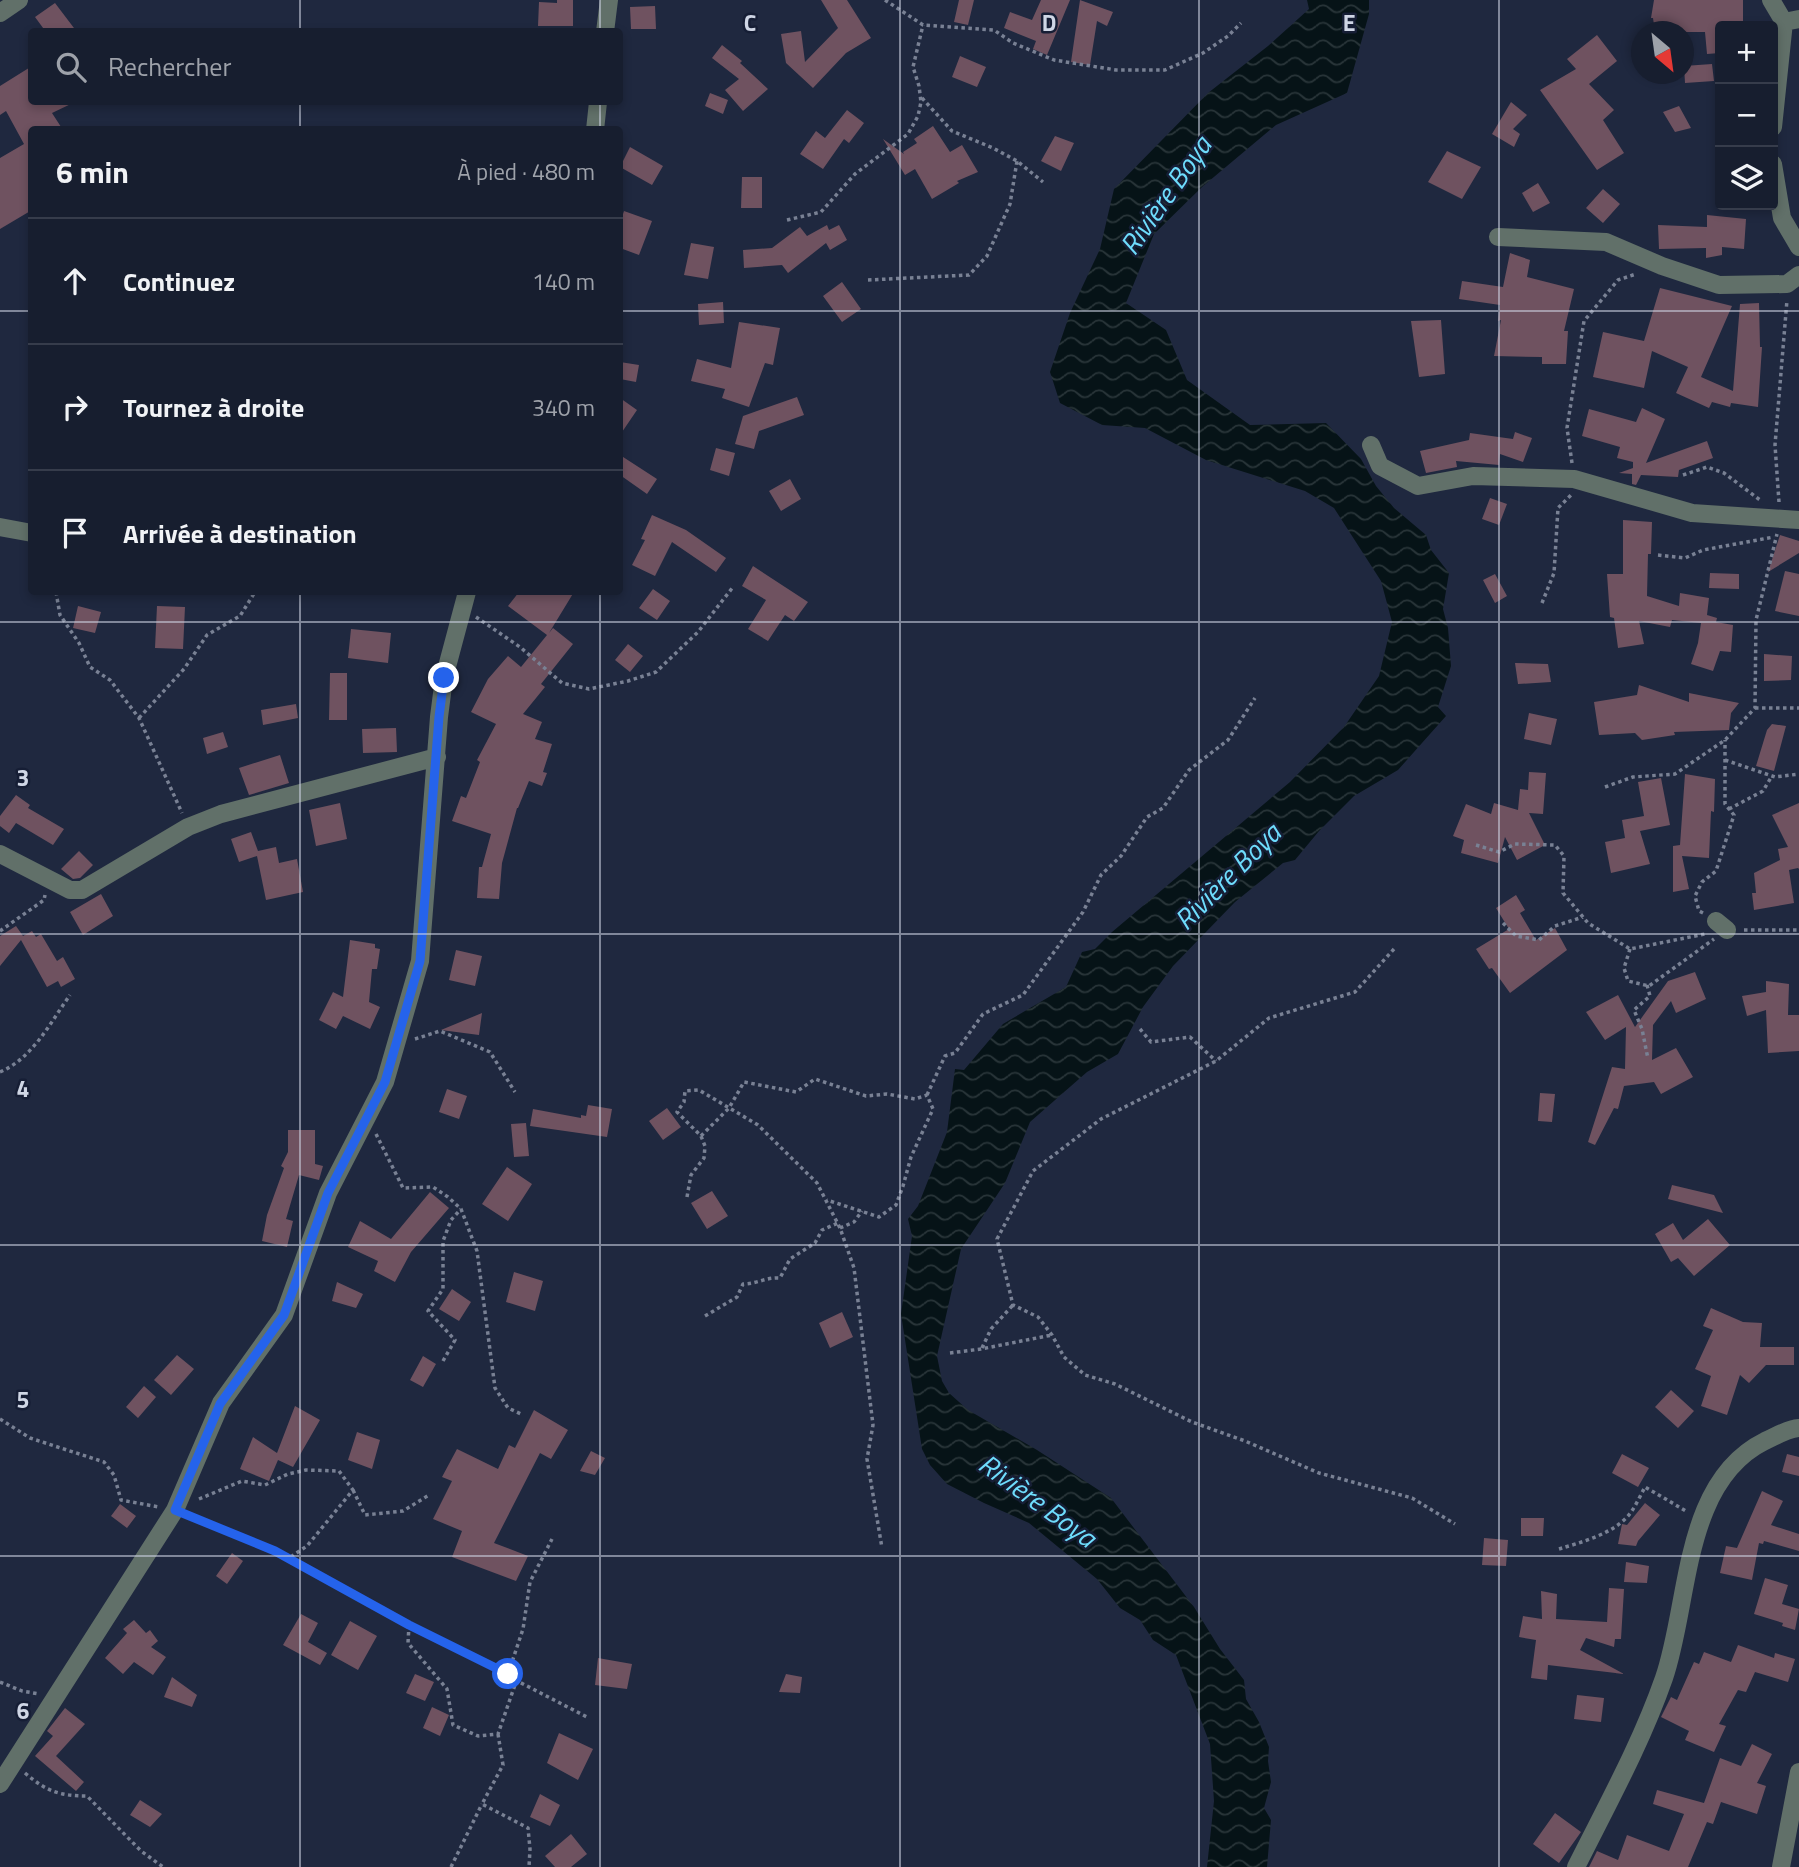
<!DOCTYPE html>
<html lang="fr">
<meta charset="utf-8">
<style>
body{margin:0;font-family:"Titillium Web",sans-serif;background:#242b3b;color:#f1f3f6}
.controls{position:absolute;right:21px;top:21px;display:grid;overflow:hidden;border-radius:7px;box-shadow:0 4px 10px #0003}
.controls button{width:63px;height:63px;display:grid;place-items:center;padding:0;border:0;border-bottom:2px solid #363c4b;background:#171e2f;color:#f1f3f6;font:35px sans-serif}
.compass{position:absolute;left:1631px;top:21px;width:63px;height:63px;border-radius:50%;background:#171e2f;box-shadow:0 4px 10px #0003;rotate:151deg}
.stop{position:absolute;width:21px;height:21px;margin:-16px;border:5px solid #2563eb;border-radius:50%;background:#fff}
.stop.end{background:#2563eb;border-color:#fff;box-shadow:0 2px 7px #0008}
.list{margin:0;padding:0;list-style:none}
h2{display:flex;justify-content:space-between;align-items:center;height:91px;margin:0;padding:0 28px;font-size:30px}
h2 small{font-size:23px;font-weight:400;color:#9ea2aa}
.list li{display:grid;grid-template-columns:46px 1fr auto;gap:21px;align-items:center;box-sizing:border-box;height:126px;padding:0 28px;border-top:2px solid #363c4b}
.list b{display:block;font-size:26px;white-space:nowrap}
.list em{font-size:23px;font-style:normal;color:#9ea2aa}
.icon{flex:none;width:38px;height:38px;fill:none;stroke:currentColor;stroke-width:2;stroke-linecap:round;stroke-linejoin:round}
.map{position:relative;flex:none;width:1799px;height:1867px;overflow:hidden}
.search{position:absolute;background:#171e2f;box-shadow:0 4px 10px #0003;left:28px;top:28px;width:595px;height:77px;display:flex;align-items:center;gap:18px;box-sizing:border-box;padding:0 24px;border-radius:7px;color:#9ea2aa;font-size:26px}
.panel{position:absolute;background:#171e2f;box-shadow:0 4px 10px #0003;left:28px;top:126px;width:595px;height:469px;border-radius:7px}
.map>svg:first-child{display:block}
.water{fill:url(#water-waves)}
.building{fill:#6f5260}
.lines{fill:none;stroke-linecap:round;stroke-linejoin:round}
.path{stroke:#798194;stroke-width:3.5;stroke-dasharray:3.5 3.5;stroke-linecap:butt}
.minor{stroke:#617069;stroke-width:18}
.route{stroke:#2563eb;stroke-width:9}
.grid{fill:none;stroke:#cfd6e5;stroke-width:2;stroke-opacity:0.55}
.labels{text-anchor:middle;dominant-baseline:central;stroke-width:5;stroke-linejoin:round;paint-order:stroke}
.water-label{font-size:28px;font-style:italic;fill:#6edcfc;stroke:#161e35}
.grid-label{font-size:23px;text-anchor:middle;font-weight:bold;fill:#cfd6e5;stroke:#161e35;stroke-width:5;stroke-linejoin:round;paint-order:stroke}
</style>
<div class="map">
<svg width="1799" height="1867" viewBox="0 0 1799 1867">
<defs>
<pattern id="water-waves" width="16" height="10" patternUnits="userSpaceOnUse" patternTransform="scale(1.75)"><rect width="16" height="10" fill="#061317"/><path d="M0 5q4-4 8 0t8 0" fill="none" stroke="#293539"/></pattern>
</defs>
<rect width="100%" height="100%" fill="#1f283f"/>
<path class="water" d="M1307,0H1369V14L1347,93L1276,125L1202,187L1154,234L1126,303L1166,330L1187,380L1250,425L1326,423L1361,459L1376,486L1394,508L1426,535L1431,550L1449,573L1443,609L1448,628L1451,666L1438,707L1446,716L1398,770L1354,796L1319,831L1295,860L1283,863L1235,902L1173,966L1143,1007L1118,1054L1087,1072L1030,1122L1005,1183L961,1249L937,1356L942,1381L949,1393L968,1410L1037,1450L1111,1498L1194,1607L1220,1649L1244,1680L1246,1699L1259,1722L1269,1747L1268,1761L1271,1782L1264,1808L1271,1820L1267,1867H1207L1214,1801L1210,1744L1176,1655L1153,1640L1140,1620L1120,1608L1097,1579L1029,1523L984,1503L947,1484L930,1465L922,1449L901,1314L912,1236L908,1219L918,1206L947,1132L955,1069L964,1070L1003,1024L1066,987L1082,952L1095,949L1112,932L1290,782L1344,727L1379,676L1392,622L1381,581L1334,508L1305,491L1206,460L1145,428L1102,425L1060,403L1050,372L1070,313L1100,249L1114,189L1208,93L1268,46L1309,9Z"/>
<path class="building" d="M557,0H573V26H538L539,2L557,3Z
M821,0H847L871,38L846,53L813,88L786,63L781,34L801,31L805,62L838,28Z
M959,0H974L968,25L954,22Z
M1041,0H1070L1047,55L1033,49L1036,41L1004,28L1010,12L1032,20Z
M1080,0L1113,12L1107,26L1097,21L1090,65L1071,62Z
M1654,0H1743V26H1720V53L1707,54L1705,32H1655L1653,18H1651Z
M55,3L77,32H46L35,17Z
M655,6L656,29H631L630,7Z
M1597,35L1617,61L1589,84L1614,110L1603,120L1624,153L1597,170L1540,90L1576,69L1567,59Z
M722,45L742,61L740,63L768,89L743,111L725,90L739,79L712,58Z
M960,56L986,67L977,87L952,77Z
M1712,64L1714,81L1685,83L1684,66Z
M32,66V102H75L52,113L63,130H32V210L0,229V158L24,144L6,111L0,115V86Z
M710,93L728,100L723,114L705,106Z
M1511,102L1527,115L1513,129L1520,134L1514,147L1492,134Z
M1679,106L1691,128L1675,132L1663,112Z
M847,110L864,123L849,143L844,139L823,169L800,154L816,131L825,138Z
M933,126L950,152L962,145L978,172L957,181L959,183L932,199L915,169L905,175L883,139L904,154L903,152L917,143L914,139Z
M1055,136L1074,143L1061,171L1041,161Z
M630,147L663,166L652,185L620,167Z
M1447,151L1481,167L1462,199L1428,182Z
M742,177H762V208H741Z
M1538,183L1550,203L1533,212L1522,193Z
M1603,189L1620,204L1603,223L1586,208Z
M624,211L652,221L639,255L620,248V223Z
M1707,215L1746,219L1744,249L1722,247V255L1706,258V248L1659,249L1658,225L1707,227Z
M827,225L829,230L839,225L847,240L830,250L826,243L788,273L782,265L744,268L743,250L772,248L800,227L807,236Z
M691,243L714,247L708,279L684,275Z
M1510,253L1530,260L1527,277L1574,289L1564,331H1568L1566,364H1542V357L1494,356L1501,320L1498,321L1500,305L1459,299L1462,281L1503,287Z
M842,282L861,309L842,322L823,296Z
M1660,288L1732,306L1701,377L1733,391L1740,304L1759,303L1760,347H1762L1758,407L1731,403L1730,407L1712,402L1709,408L1676,393L1688,367L1652,351L1644,388L1593,377L1603,332L1644,341Z
M723,302L724,323L699,325L698,304Z
M1441,320L1445,374L1419,377L1411,321Z
M739,322L780,328L773,365L765,363L749,407L722,398L725,389L691,381L697,359L731,368Z
M620,362L639,365L636,382L620,379Z
M797,397L804,415L759,431L754,449L735,444L743,416Z
M620,398L637,410L620,435Z
M1642,408L1665,419L1646,463L1707,441L1713,458L1679,470L1678,477L1641,475L1636,485L1632,484V474L1619,473L1633,468V462L1617,458L1620,447L1582,436L1589,409L1636,422Z
M1515,432L1532,438L1523,462L1500,454L1499,465L1456,461L1457,467L1426,473L1420,451L1469,440L1470,433L1513,439Z
M716,448L735,453L729,476L710,470Z
M620,455L657,479L647,494L620,475Z
M790,479L801,499L781,511L769,491Z
M1490,498L1507,504L1499,525L1482,519Z
M652,515L686,530L726,558L716,572L672,542L655,576L632,565L645,540L641,539Z
M1623,520L1652,522L1651,554H1648L1647,596L1679,606L1680,593L1709,598L1707,615L1717,618L1716,622L1733,625L1731,652L1720,651L1713,671L1691,664L1698,643L1701,623L1672,620L1670,627L1639,621L1644,644L1618,648L1614,618L1610,617L1607,574H1623Z
M1780,535L1799,541V553L1768,572Z
M753,566L808,602L794,621L785,615L768,641L748,629L766,600L742,586Z
M1785,571L1799,574V616L1775,611Z
M1710,573L1739,574V589L1709,588Z
M1495,574L1507,596L1495,603L1483,580Z
M653,589L670,601L657,620L639,608Z
M519,592H574L549,633L553,628L573,644L541,684L545,687L523,714L542,722L535,739L552,744L543,772L547,773L542,786L529,781L518,808H517L502,863L499,899L477,898L479,867H482L491,834L452,821L461,796L466,798L480,762L477,760L496,724L471,712L488,679L508,656L521,667L547,635L508,606Z
M78,606L101,612L95,633L73,628Z
M157,606L185,607L183,649L155,648Z
M351,629L391,633L388,663L348,658Z
M628,644L643,656L630,672L615,660Z
M1764,654L1792,656L1791,680L1764,681Z
M1515,663L1548,664L1551,682L1518,684Z
M330,673H347V720H329Z
M1639,685L1689,702V693L1739,703L1731,713L1729,730L1674,732L1675,735L1642,740L1635,733L1599,735L1594,702L1637,695Z
M296,704L298,718L263,725L261,710Z
M1529,713L1557,719L1551,745L1524,739Z
M1772,724L1786,726L1774,771L1756,766L1767,730Z
M396,728L397,752L363,753L362,729Z
M223,732L228,747L207,754L203,738Z
M280,755L289,783L249,795L239,768Z
M1529,772L1546,773L1543,814L1529,813L1545,845L1517,860L1505,837L1498,863L1461,853L1464,840L1453,836L1466,804L1491,814L1494,803L1518,810L1520,789L1528,790Z
M1685,774L1715,779L1714,812L1711,811L1709,858L1682,856L1689,889L1673,892V846L1680,845Z
M1661,778L1670,825L1640,831L1650,864L1611,873L1605,842L1625,838L1622,820L1644,816L1638,782Z
M16,795L30,805L28,808L64,829L53,845L16,823L9,833L0,826V816Z
M340,803L347,839L316,846L309,810Z
M1799,803V869L1798,868L1789,870L1794,903L1754,910L1752,893H1756L1754,873L1780,860L1778,849L1788,847L1772,815Z
M251,832L258,851L276,847L279,863L297,859L303,892L266,900L257,856L239,862L231,839Z
M79,851L93,865L80,878L73,879L61,869Z
M101,894L113,916L83,935L70,912Z
M1516,895L1525,910L1520,913L1536,940L1555,928L1567,950L1510,993L1492,968L1489,969L1476,949L1509,929L1496,908Z
M16,926L23,936L32,931L36,937L41,934L57,961L63,957L75,979L61,987L58,981L47,987L21,940L0,966V936Z
M350,940L375,944V948L380,949L377,969H372L369,1002L380,1007L370,1029L343,1016L336,1029L319,1020L333,992L343,997Z
M456,950L482,956L475,986L449,980Z
M1695,972L1706,999L1676,1013L1671,1001L1653,1025L1652,1060L1676,1048L1693,1077L1661,1094L1654,1082L1624,1086L1618,1109L1614,1108L1595,1145L1588,1142L1612,1067L1625,1069L1626,1027L1605,1040L1586,1012L1618,995L1635,1027L1668,981Z
M1766,981L1789,984L1788,1015H1799V1051L1768,1053L1766,1010L1747,1016L1742,996L1766,992Z
M482,1013L479,1035L441,1030Z
M447,1089L467,1096L459,1119L439,1112Z
M1540,1093L1555,1094L1552,1122L1538,1121Z
M588,1105L612,1109L607,1137L530,1126L533,1109L581,1118V1115L586,1116Z
M667,1108L681,1127L663,1140L649,1121Z
M526,1123L529,1156L514,1157L511,1124Z
M288,1130H315V1164L323,1166L319,1180L299,1175L286,1219L293,1221L287,1247L262,1241L267,1215L284,1168L281,1166L288,1152Z
M507,1167L532,1184L508,1221L482,1204Z
M1672,1185L1714,1195L1723,1213L1668,1199Z
M712,1191L728,1216L707,1229L691,1203Z
M430,1192L449,1208L411,1252L395,1282L374,1271L378,1261L348,1247L360,1221L391,1239Z
M1708,1219L1730,1245L1694,1276L1678,1258L1671,1262L1655,1234L1673,1223L1683,1240Z
M514,1272L543,1281L535,1311L506,1302Z
M337,1282L363,1294L356,1308L332,1301Z
M452,1289L471,1302L459,1321L439,1309Z
M1711,1308L1743,1322L1762,1323L1760,1347H1794V1365H1766L1749,1383L1740,1375L1727,1415L1701,1406L1711,1376L1695,1369L1713,1330L1703,1326Z
M842,1312L853,1337L830,1348L819,1323Z
M177,1355L194,1369L171,1395L154,1380Z
M423,1356L436,1364L423,1387L410,1380Z
M144,1386L156,1397L138,1418L126,1407Z
M1671,1390L1694,1411L1678,1428L1655,1407Z
M295,1406L320,1420L293,1467L278,1460L269,1481L240,1469L253,1437L277,1453Z
M534,1410L568,1430L551,1459L540,1453L494,1543L528,1556L516,1581L452,1557L462,1531L433,1519L452,1481L442,1477L457,1449L498,1469L509,1445L515,1448Z
M357,1432L380,1440L372,1469L348,1460Z
M591,1451L605,1458L595,1475L580,1471Z
M1622,1454L1649,1468L1638,1487L1612,1473Z
M1787,1454L1799,1457V1476L1782,1472Z
M1762,1491L1783,1501L1771,1525L1799,1534V1551L1764,1541L1763,1544L1759,1543L1752,1580L1720,1573L1726,1546L1737,1548Z
M1645,1503L1660,1515L1638,1541L1636,1546L1618,1544L1622,1524L1627,1525Z
M120,1504L136,1516L127,1528L111,1516Z
M1521,1518H1544L1543,1536H1521Z
M1484,1538L1508,1540L1506,1566L1482,1565Z
M232,1553L243,1561L227,1584L216,1576Z
M1626,1562L1649,1566L1647,1583L1624,1582Z
M1765,1578L1788,1585L1782,1604L1799,1609L1795,1630L1782,1626L1783,1623L1754,1614Z
M1609,1588L1624,1589L1621,1639H1615L1614,1647L1586,1638L1580,1650L1624,1674L1548,1665L1547,1680L1531,1678L1536,1640L1519,1637L1523,1616L1542,1619L1541,1591L1557,1594L1556,1619L1607,1622Z
M301,1614L318,1623L308,1642L327,1653L320,1665L283,1645Z
M134,1620L146,1633L150,1630L158,1641L151,1647L166,1657L153,1675L134,1662L123,1674L105,1658L127,1633L123,1629Z
M350,1621L377,1636L358,1670L331,1655Z
M1738,1645L1774,1658L1775,1653L1795,1659L1788,1682L1755,1672L1746,1692L1738,1690L1719,1724L1726,1726L1714,1752L1685,1740L1689,1731L1661,1717L1671,1697L1677,1700L1694,1662L1699,1664L1704,1652L1731,1662Z
M598,1658L632,1664L627,1689L595,1685Z
M415,1674L434,1682L425,1701L406,1693Z
M786,1674L802,1677L800,1693L779,1692Z
M172,1677L197,1695L192,1707L164,1697Z
M1577,1695L1604,1698L1601,1722L1574,1719Z
M432,1707L449,1715L440,1736L423,1728Z
M65,1708L85,1724L56,1756L84,1782L76,1791L35,1756L53,1736L47,1731Z
M559,1733L593,1749L578,1780L547,1763Z
M1752,1744L1772,1754L1757,1783L1766,1786L1757,1814L1721,1802L1713,1824L1707,1822L1688,1867H1589L1597,1851L1618,1860L1627,1835L1669,1851L1684,1814L1653,1804L1657,1790L1704,1803L1720,1758L1741,1766Z
M540,1794L560,1805L550,1826L530,1817Z
M140,1800L162,1814L150,1827L130,1815Z
M1555,1813L1581,1832L1559,1863L1533,1844Z
M571,1834L587,1854L571,1867H555L545,1856Z"/>
<g class="lines">
<path class="path" d="M885,0L923,25L994,30L1013,43L1054,60L1116,70H1165L1203,53L1228,36L1241,23
M922,98L952,131L993,148L1017,161L1043,182
M787,220L821,212L855,174L908,134L918,116L921,102L919,86L913,67L923,25
M868,280L969,275L987,256L1010,204L1017,161
M1572,463L1567,428L1584,321L1618,280L1636,274
M1683,475L1707,467L1724,473L1760,500
M1779,502L1775,445L1787,300
M1658,555L1685,558L1703,550L1774,537
M56,592L60,615L79,643L90,667L110,680L139,718L182,813
M1542,603L1554,573L1558,508L1571,495
M476,617L520,647L562,683L589,689L628,681L656,672L698,632L733,587
M1755,708H1799
M139,718L184,669L207,635L240,616L255,592
M1725,760L1775,777L1799,774
M1605,787L1633,777L1675,774L1725,740L1755,708L1756,620L1777,534
M1729,809L1763,791L1772,776
M1476,845L1499,852L1515,844L1555,845L1564,856L1563,893L1588,923L1630,949L1705,934
M1703,913L1699,911L1695,896L1702,882L1716,871L1734,815L1725,804V740
M1503,923L1516,936L1539,940L1555,926L1583,917
M1744,930H1799
M0,931L44,900L45,895
M1394,949L1355,992L1269,1018L1216,1061L1101,1119L1033,1171L997,1239L1013,1305L1038,1317L1052,1335L1064,1357L1085,1375L1115,1384L1192,1422L1245,1441L1319,1473L1412,1498L1455,1524
M1630,949L1624,968L1628,981L1649,986L1714,939
M1647,985L1650,996L1634,1010L1642,1029L1648,1059
M1140,1029L1151,1042L1190,1037L1216,1061
M415,1039L440,1031L490,1052L515,1092
M0,1072C33,1058 50,1023 70,995
M927,1095L945,1056L955,1053L983,1014L1023,995L1083,912L1101,875L1121,856L1147,817L1163,808L1189,770L1228,740L1255,698
M376,1134L403,1188L433,1187L448,1197L461,1209L477,1251L495,1388L508,1408L521,1414
M701,1136L729,1108L744,1082L796,1092L815,1079L866,1096L887,1094L915,1099L927,1095L933,1109L911,1157L903,1186L896,1205L879,1217L827,1200
M687,1197L691,1175L704,1158L705,1146L701,1136L677,1112L684,1102L685,1091L699,1090L758,1125L817,1183L840,1228L854,1268L873,1425L867,1459L882,1548
M840,1228L854,1222L862,1211
M705,1316L737,1297L743,1284C757,1284 766,1277 780,1278L790,1259L815,1243L822,1230L838,1223
M982,1348L991,1329L1013,1305
M950,1353L981,1349L1052,1335
M443,1361L455,1340L428,1311L443,1289V1241L451,1220L461,1209
M0,1419L30,1438L104,1462L114,1475L121,1500L159,1507
M353,1490L365,1515L403,1511L429,1495
M199,1499L242,1481L265,1485L288,1474L306,1470L339,1471L353,1490L307,1546L289,1558
M190,1516L276,1551L409,1625L587,1717
M1559,1549C1582,1542 1612,1534 1628,1516C1635,1508 1640,1496 1645,1487L1686,1511
M409,1625L408,1643L447,1689L453,1725L478,1736L498,1734L517,1679
M508,1674L523,1629L530,1582L552,1539
M0,1682L22,1691L39,1694
M498,1734L503,1765L482,1804L528,1828L530,1849L529,1867
M25,1773C46,1791 59,1796 87,1796L141,1851L163,1867
M451,1867L482,1804"/>
<path class="minor" d="M1771,0L1784,22L1799,19
M0,13L19,0
M605,32L609,0
M1773,127L1784,22
M595,130L598,102
M1773,164L1782,218L1799,247
M1498,237L1606,242L1662,266L1719,285L1787,284L1799,275
M1371,445L1380,466L1418,486L1473,476L1574,479L1692,513L1799,520
M0,527L32,533
M0,854L70,890H82L188,827L221,814L437,757
M1716,921L1727,930
M0,1784L175,1510L221,1403L284,1315L328,1193L385,1082L420,961L439,717L444,678L467,592
M1576,1867C1607,1805 1641,1744 1664,1678C1690,1603 1682,1482 1765,1441C1776,1436 1787,1429 1799,1428
M1781,1867L1799,1772"/>
</g>
<g class="lines">
<path class="route" d="M444,678L439,717L420,961L385,1082L328,1193L284,1315L220,1404L175,1510L275,1551L409,1625L508,1674"/>
</g>
<path class="grid" d="M300,0V32M600,0V32M900,0V1867M1199,0V1867M1499,0V1867M300,102V130M600,102V130M0,311H32M620,311H1799M300,592V1867M600,592V1867M0,622H1799M0,934H1799M0,1245H1799M0,1556H1799"/>
<g class="labels">
<g class="water-label">
<text transform="translate(1165 195) rotate(-55)">Rivière Boya</text>
<text transform="translate(1227 876) rotate(-45)">Rivière Boya</text>
<text transform="translate(1038 1500) rotate(36)">Rivière Boya</text>
</g>
</g>
<g class="grid-label">
<text x="750" y="31">C</text>
<text x="1049" y="31">D</text>
<text x="1349" y="31">E</text>
<text x="23" y="786">3</text>
<text x="23" y="1097">4</text>
<text x="23" y="1408">5</text>
<text x="23" y="1719">6</text>
</g>
</svg>
<div class="controls">
<button>+</button>
<button>−</button>
<button><svg class="icon" aria-label="layers" viewBox="0 0 24 24"><path d="M12 4l9 5-9 5-9-5zM3 14l9 5 9-5"/></svg></button>
</div>
<svg class="compass" viewBox="-18 -18 36 36"><path d="M0-13l5 13h-10z" fill="#e53935"/><path d="M0 13l5-13h-10z" fill="#9ea2aa"/></svg>
<div class="stop" style="left:508px;top:1674px"></div>
<div class="stop end" style="left:444px;top:678px"></div>
<div class="search"><svg class="icon" aria-label="search" viewBox="0 0 24 24"><circle cx="10" cy="10" r="6"/><path d="M15 15l6 6"/></svg>Rechercher</div>
<section class="panel">
<h2>6 min<small>À pied · 480 m</small></h2>
<ul class="list">
<li><svg class="icon" aria-label="ahead" viewBox="0 0 24 24"><path d="M12 20V5M6 11l6-6 6 6"/></svg><div><b>Continuez</b></div><em>140 m</em></li>
<li><svg class="icon" aria-label="right" viewBox="0 0 24 24"><path d="M7 20v-9h11M14 6l5 5-5 5"/></svg><div><b>Tournez à droite</b></div><em>340 m</em></li>
<li><svg class="icon" aria-label="arrive" viewBox="0 0 24 24"><path d="M6 21V4h12l-3 4 3 4H6"/></svg><div><b>Arrivée à destination</b></div></li>
</ul>
</section>
</div>
